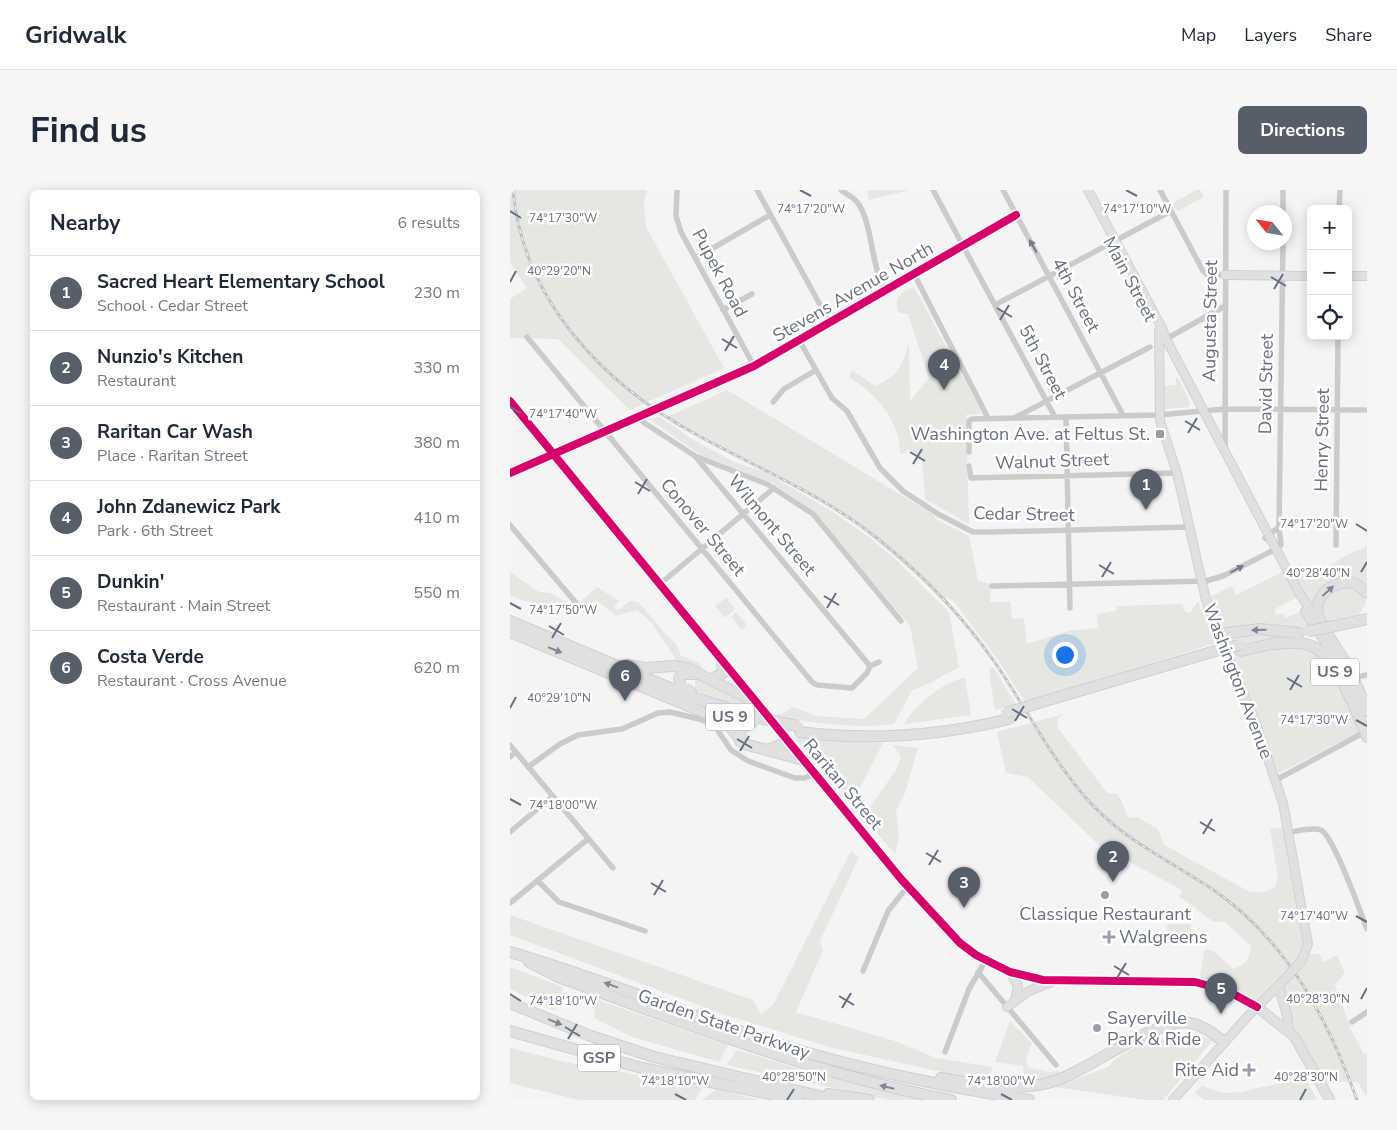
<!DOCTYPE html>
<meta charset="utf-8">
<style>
body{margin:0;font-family:"Nunito Sans",sans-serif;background:#f6f6f7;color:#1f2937}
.controls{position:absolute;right:15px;top:15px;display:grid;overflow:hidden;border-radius:8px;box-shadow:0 2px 12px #0003}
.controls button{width:45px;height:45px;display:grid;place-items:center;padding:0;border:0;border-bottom:1px solid #e0e1e3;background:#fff;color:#1f2937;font:25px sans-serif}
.compass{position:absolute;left:737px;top:15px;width:45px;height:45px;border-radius:50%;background:#fff;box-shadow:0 2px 12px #0003;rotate:301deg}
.you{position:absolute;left:554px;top:464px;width:18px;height:18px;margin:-12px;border:4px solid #fff;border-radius:50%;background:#1a73e8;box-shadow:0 0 0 8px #1a73e833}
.badge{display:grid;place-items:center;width:32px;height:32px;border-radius:50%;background:#565e6a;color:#fff;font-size:16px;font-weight:700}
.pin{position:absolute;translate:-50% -41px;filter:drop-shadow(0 1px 2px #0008)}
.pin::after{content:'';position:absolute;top:26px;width:18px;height:15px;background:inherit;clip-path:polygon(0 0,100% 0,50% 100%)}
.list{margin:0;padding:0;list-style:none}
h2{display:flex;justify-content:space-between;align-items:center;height:65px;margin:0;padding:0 20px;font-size:21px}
h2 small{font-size:16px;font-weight:400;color:#747a83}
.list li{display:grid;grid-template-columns:32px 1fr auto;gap:15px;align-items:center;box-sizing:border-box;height:75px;padding:0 20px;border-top:1px solid #e0e1e3}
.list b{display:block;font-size:19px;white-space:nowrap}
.list p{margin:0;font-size:16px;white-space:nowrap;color:#747a83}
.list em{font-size:16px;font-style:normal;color:#747a83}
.icon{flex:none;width:28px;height:28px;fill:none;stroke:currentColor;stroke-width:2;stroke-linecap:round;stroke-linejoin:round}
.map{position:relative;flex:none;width:857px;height:910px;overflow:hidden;border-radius:8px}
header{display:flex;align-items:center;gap:30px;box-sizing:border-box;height:70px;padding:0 25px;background:#fff;border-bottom:1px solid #e0e1e3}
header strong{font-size:24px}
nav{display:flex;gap:28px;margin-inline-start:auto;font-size:18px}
.intro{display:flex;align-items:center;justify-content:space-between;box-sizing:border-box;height:120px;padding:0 30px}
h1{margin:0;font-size:35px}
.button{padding:12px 22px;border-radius:8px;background:#565e6a;color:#fff;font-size:18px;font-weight:700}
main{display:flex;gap:30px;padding:0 30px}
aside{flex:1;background:#fff;border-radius:8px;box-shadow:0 2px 12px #0003}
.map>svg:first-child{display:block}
.green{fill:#e4e7e2}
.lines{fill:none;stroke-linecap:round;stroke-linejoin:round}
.street-tunnel{stroke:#d1d3d7;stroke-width:5.5;stroke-dasharray:5.5 3;stroke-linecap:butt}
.secondary-casing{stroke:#d0d1d2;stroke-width:10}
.primary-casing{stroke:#d0d1d2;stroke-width:11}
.highway-casing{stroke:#d0d0d1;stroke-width:12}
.street{stroke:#cbcbcc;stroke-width:5.5}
.secondary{stroke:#dfe0e0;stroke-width:8}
.primary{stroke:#dfe0e0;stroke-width:9}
.highway{stroke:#dfe0e0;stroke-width:10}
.rail-casing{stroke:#c1c2c3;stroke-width:3}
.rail{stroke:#fff;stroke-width:1;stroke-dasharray:4;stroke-linecap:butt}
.secondary-bridge-casing{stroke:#d0d1d2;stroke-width:10;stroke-linecap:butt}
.highway-bridge-casing{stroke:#d0d0d1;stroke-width:12;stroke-linecap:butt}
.secondary-bridge{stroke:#dfe0e0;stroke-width:8}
.highway-bridge{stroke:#dfe0e0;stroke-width:10}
.cycleway-casing{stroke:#fff;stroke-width:11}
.cycleway{stroke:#d6006c;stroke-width:8}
.oneway{fill:#727988}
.oneway2{fill:#808693}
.ticks{fill:none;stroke:#687080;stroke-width:2}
.poi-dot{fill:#999ea9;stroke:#fff;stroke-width:2}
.labels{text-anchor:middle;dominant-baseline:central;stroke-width:5;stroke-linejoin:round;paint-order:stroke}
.shield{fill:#fff;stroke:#959ba6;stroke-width:1}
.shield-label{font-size:16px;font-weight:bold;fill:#687080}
.street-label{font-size:18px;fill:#687080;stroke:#fff}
.poi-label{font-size:18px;fill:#687080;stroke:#fff;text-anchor:end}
.ticks-label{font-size:12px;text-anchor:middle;fill:#687080;stroke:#fff;stroke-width:5;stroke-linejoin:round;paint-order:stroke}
</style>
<header>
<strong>Gridwalk</strong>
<nav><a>Map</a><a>Layers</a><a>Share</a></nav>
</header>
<div class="intro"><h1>Find us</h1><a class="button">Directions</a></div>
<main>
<aside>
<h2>Nearby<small>6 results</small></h2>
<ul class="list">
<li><span class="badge">1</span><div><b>Sacred Heart Elementary School</b><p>School · Cedar Street</p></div><em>230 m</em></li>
<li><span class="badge">2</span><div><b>Nunzio's Kitchen</b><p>Restaurant</p></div><em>330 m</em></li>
<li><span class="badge">3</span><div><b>Raritan Car Wash</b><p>Place · Raritan Street</p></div><em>380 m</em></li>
<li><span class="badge">4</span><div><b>John Zdanewicz Park</b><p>Park · 6th Street</p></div><em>410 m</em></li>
<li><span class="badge">5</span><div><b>Dunkin'</b><p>Restaurant · Main Street</p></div><em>550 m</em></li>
<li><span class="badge">6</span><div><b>Costa Verde</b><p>Restaurant · Cross Avenue</p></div><em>620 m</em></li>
</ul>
</aside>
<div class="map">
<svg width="857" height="910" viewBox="0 0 857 910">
<rect width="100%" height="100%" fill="#f4f4f4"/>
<path class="green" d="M0,0H137L134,12L136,37L214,178L120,220L48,149L0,148V109L17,98L0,72Z
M357,0H399L359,10Z
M686,0H690L694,7L668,21L663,13Z
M404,97L471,221L470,224L456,225L459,334L415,309L412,269L399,259L392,265C388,258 390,252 388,246C379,218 362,202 339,187L342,180L365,196C389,186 392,176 399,152L400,211L419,188L398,124L388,122C384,107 390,102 404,97Z
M668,187L680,213L679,217L655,219L654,196L666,195V188Z
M217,200L421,323L427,330L459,346L468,391L481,394L480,412H500L502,429L514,428L517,454L558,441L588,438L587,424L606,421L607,416L672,414L675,421L680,423L688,411L706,453L515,512L489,471L445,413L436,406V410L339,327L157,227Z
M150,227L182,249L224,272L255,282L323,322L359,347L385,369L439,422L449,477L420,493L402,500L384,534C344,539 305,533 265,526L279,520L282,517L306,526L354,529L408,478L400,436L306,324L261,292L192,266L139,229Z
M857,356V395C844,385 824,384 812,397C806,403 805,411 797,416L793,409L787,407L765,419V423L768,425L773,423L776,428L794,420L804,436L798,441L729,455L727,450L713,454L696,409L722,396L726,405L789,374L799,390L833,367Z
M0,382L29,402L40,403L62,415H67L87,397L109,411L104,417L109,420L120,411L128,412C137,421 158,449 166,453L171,466L188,472L199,485L167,471L141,432L127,420L106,426L89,412L84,411L63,426L0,406Z
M830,396L849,398L854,404L856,414L848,426L813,433C811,414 814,406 830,396Z
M216,408L225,419L215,428L205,416Z
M226,422L237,435L232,440L221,427Z
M788,456C796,458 804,459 810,465C826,479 843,521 850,542L769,583L723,467Z
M483,477L506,514L485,520L479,480Z
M185,488L241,513L248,521H242L185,501Z
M455,488L461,525L394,534C404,516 434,491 455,488Z
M554,524L547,529L548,538L597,603L608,604L619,628L627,627L648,639L654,655L740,702H755L765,697L768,688L760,639L779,636L797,764H809L814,772L827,765L835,783L825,795L842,842L854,864L857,862V908L848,892H827L821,886L819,888L820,893L812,895L784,846L769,796L747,817L689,793L694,761L698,759L705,762L723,779C737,774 739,770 741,756L715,732L702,731L669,706L672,700L590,656L518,587L496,583L487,542Z
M284,547L373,553L341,615Z
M383,555L408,558L395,603L386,621L389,647L385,664L353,627L386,580L391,567Z
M341,661L349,667L310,751L313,760L286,822L385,851L426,868L483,877L477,892L319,857L213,824L0,745V725L243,810L251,824L263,815Z
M657,734H681V744H657Z
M0,777L53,797L45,821L0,799Z
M85,809L218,855L209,872L122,847L84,828Z
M500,831L522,853L516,869L519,878L539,882L550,881L544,887L514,890L513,876L485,872Z
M679,842L703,850L653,910H636L545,897L598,877C617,854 652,848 679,842Z
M0,858L55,872L193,897L185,910H69L0,893Z
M227,860L306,884L421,910H379L216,875Z
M796,889L807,910H694L685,903L692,895C714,908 730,902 753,897C767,893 781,893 796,889Z
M206,899L249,910H192Z"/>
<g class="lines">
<path class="street-tunnel" d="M141,222L193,199"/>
<defs>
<path id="secondary" d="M578,0L652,138L656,149L788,401L808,432
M715,85L801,86
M838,86H857
M649,141L650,231L667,283L697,414L747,537L773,613L798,754L792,770
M44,265L391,689L450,753L466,765L500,782L533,790L685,792L718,801L747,817
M795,421L832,479L847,513
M500,782L508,796L505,810
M769,795C771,811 780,825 778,840
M497,817L519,801L541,792
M663,910L738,826L776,788"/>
<path id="primary" d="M747,817L784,846L820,910"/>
<path id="highway" d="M857,403L845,393C826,389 803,404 808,425C811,438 830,462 837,475C845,490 851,506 857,521
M0,431L182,507L253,529
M825,436L857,429
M0,442L210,529L218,534L234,554L294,570
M709,444L750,439L789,443
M764,454C776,453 790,451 802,456C825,465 848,525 857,547
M730,461L770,452
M117,475L135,478L163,476L177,478L247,513
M201,490L213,483L212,470
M181,502L171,497L169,488L173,484H186
M535,511L702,462
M290,542C361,551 430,546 499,529
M230,551L231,539L242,533
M257,560L268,556L277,550
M0,762C93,789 183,827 275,856C355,881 437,897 519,910
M19,772L46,786C177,834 304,884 441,910
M0,813L78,845L144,867L326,910
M0,841L132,878L289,910
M431,888C466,894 503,902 538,893C578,883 643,827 681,833C694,836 704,844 714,852
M318,904L359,910"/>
</defs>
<use href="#secondary" class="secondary-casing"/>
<use href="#primary" class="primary-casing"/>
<use href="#highway" class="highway-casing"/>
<path class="street" d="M167,0L166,26L171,42L244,176
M247,0L319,131
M331,0C336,4 343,7 347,12C362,30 361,76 375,102
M423,0L545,227
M493,0L613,225
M650,0L693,81L698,85H715
M829,19L830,0
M773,22V0
M186,68L260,25
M404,84L478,228
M485,115L661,21
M213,120L242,104
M17,147L302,492L307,495L342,498L357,483L360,476
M656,149L715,116
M289,150L322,208L337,221L370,278L393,301L428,324L463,342H482L679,337
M193,199L244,176L506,25
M0,211L44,265
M263,212L274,199L306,180
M506,227L640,157
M556,227L560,418
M127,228L185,266L360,476
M715,260L716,0
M459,262V231L462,229L649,225L715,219L857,220
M187,267L257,294L303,324L391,431
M459,276L461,288L667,283
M0,283L141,222
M0,335L67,414
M769,337L771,355
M755,348L769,337L773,52
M826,355L828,146
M150,394L264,298
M482,396L696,391L713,386L762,361
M360,476L369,472
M843,488L857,485
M0,555L103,678
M0,567L6,562
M18,577L50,554L68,545L112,539L148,523L160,522L189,529L204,535L221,560L238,571L285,588H294L305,584
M766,590L855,542
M0,642L43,606
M780,642C788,641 803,637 811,640C824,647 850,721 857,739
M28,691L49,712L135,741
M0,713L78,649
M353,781L378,721L398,696
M468,782L546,875
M842,832L857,822
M435,862L459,799L476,770"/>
<use href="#secondary" class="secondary"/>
<use href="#primary" class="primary"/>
<use href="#highway" class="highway"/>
<defs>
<path id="rail" d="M3,0C13,111 94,195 189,246C251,280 316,306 372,352C415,387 454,428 486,474C516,518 540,566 575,607C612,650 659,670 705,701C777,751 818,829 847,910"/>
</defs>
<use href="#rail" class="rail-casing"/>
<use href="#rail" class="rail"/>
<defs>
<path id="secondary-bridge" d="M776,788L792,770"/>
<path id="highway-bridge" d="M798,441L825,436
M702,462L729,455
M496,523L535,511
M253,529L288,536"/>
</defs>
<use href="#secondary-bridge" class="secondary-bridge-casing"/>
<use href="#highway-bridge" class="highway-bridge-casing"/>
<use href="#secondary-bridge" class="secondary-bridge"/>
<use href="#highway-bridge" class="highway-bridge"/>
<defs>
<path id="cycleway" d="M0,211L391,689L450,753L466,765L500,782L533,790L685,792L718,801L747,817
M0,283L244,176L506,25"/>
</defs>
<use href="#cycleway" class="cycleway-casing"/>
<use href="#cycleway" class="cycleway"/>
</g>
<defs><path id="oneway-solid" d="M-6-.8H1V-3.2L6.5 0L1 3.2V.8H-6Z" transform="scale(1.25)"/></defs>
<g class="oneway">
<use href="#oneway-solid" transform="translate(523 56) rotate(-119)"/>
<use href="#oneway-solid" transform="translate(727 379) rotate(-28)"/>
</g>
<g class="oneway2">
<use href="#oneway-solid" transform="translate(818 401) rotate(-42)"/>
<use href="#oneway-solid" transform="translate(749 440) rotate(179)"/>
<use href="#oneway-solid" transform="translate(45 460) rotate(22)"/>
<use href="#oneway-solid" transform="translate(101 795) rotate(-160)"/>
<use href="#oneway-solid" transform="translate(45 832) rotate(22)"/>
<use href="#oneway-solid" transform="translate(377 897) rotate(-167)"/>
</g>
<path class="ticks" d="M290,0L301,6M616,0L627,6M0,21L11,28M761,87L776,96M0,92L6,81M764,99L773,84M487,118L502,127M490,130L499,115M212,149L227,158M215,161L224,146M0,217L11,223M675,231L690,240M678,243L687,228M400,262L415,271M403,274L412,259M125,292L140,301M128,304L137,289M846,334L857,341M589,375L604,384M851,382L857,372M592,387L601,372M314,406L329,415M0,413L11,419M317,418L326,403M39,436L54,445M42,448L51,433M777,488L792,497M780,500L789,485M0,518L6,507M502,519L517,528M846,530L857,536M505,531L514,516M227,549L242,558M230,561L239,546M0,609L11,615M690,632L705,641M693,644L702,629M416,663L431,672M419,675L428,660M141,693L156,702M144,705L153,690M846,726L857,732M604,776L619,785M607,788L616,773M0,804L11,811M329,806L344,815M851,809L857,798M332,818L341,803M55,837L70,846M58,849L67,834M165,904L176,910M491,904L502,910M277,910L284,899M790,910L796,899"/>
<g class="poi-dot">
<rect x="645" y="239" width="10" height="10" rx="2.5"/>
<circle cx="595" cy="705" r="5"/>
<path d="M596.5 739.5h5v5h5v5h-5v5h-5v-5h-5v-5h5z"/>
<circle cx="587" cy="838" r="5"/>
<path d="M736.5 872.5h5v5h5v5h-5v5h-5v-5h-5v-5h5z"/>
</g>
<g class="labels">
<g class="shield">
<rect x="801" y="468.5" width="48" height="27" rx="4"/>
<rect x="196" y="513.5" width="48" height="27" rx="4"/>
<rect x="68" y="854.5" width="42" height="27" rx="4"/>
</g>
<g class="shield-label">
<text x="825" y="482">US 9</text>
<text x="220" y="527">US 9</text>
<text x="89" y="868">GSP</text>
</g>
<g class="street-label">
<text transform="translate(210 83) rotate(62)">Pupek Road</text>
<text transform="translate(620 89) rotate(62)">Main Street</text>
<text transform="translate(343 102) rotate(-30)">Stevens Avenue North</text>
<text transform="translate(566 105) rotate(62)">4th Street</text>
<text transform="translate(700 131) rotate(-89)">Augusta Street</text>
<text transform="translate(533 172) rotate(62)">5th Street</text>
<text transform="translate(756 194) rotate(-89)">David Street</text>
<text transform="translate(812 250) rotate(-89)">Henry Street</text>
<text transform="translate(542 271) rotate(-2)">Walnut Street</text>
<text transform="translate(514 324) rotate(1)">Cedar Street</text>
<text transform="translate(262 335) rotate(50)">Wilmont Street</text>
<text transform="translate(193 337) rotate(50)">Conover Street</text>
<text transform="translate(728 491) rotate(69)">Washington Avenue</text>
<text transform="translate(333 594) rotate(50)">Raritan Street</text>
<text transform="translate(214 834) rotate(19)">Garden State Parkway</text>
</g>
<g class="poi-label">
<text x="640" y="244">Washington Ave. at Feltus St.</text>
<text x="595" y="724" text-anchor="middle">Classique Restaurant</text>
<text x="609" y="747" text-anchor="start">Walgreens</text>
<text x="597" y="828" text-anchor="start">Sayerville<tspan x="597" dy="21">Park &amp; Ride</tspan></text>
<text x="729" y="880">Rite Aid</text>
</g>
</g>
<g class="ticks-label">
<text x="301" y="23">74°17'20"W</text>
<text x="627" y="23">74°17'10"W</text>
<text x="53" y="32">74°17'30"W</text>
<text x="49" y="85">40°29'20"N</text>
<text x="53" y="228">74°17'40"W</text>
<text x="804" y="338">74°17'20"W</text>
<text x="808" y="387">40°28'40"N</text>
<text x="53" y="424">74°17'50"W</text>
<text x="49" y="512">40°29'10"N</text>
<text x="804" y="534">74°17'30"W</text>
<text x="53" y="619">74°18'00"W</text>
<text x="804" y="730">74°17'40"W</text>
<text x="808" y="813">40°28'30"N</text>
<text x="53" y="815">74°18'10"W</text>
<text x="284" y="891">40°28'50"N</text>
<text x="796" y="891">40°28'30"N</text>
<text x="165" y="895">74°18'10"W</text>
<text x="491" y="895">74°18'00"W</text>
</g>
</svg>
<div class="controls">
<button>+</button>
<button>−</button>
<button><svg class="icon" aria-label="locate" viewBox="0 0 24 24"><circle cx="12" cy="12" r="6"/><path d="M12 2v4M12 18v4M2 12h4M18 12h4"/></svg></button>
</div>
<svg class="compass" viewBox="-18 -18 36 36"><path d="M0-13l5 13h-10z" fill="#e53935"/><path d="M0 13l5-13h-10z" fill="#747a83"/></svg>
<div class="you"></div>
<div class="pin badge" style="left:636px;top:320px">1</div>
<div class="pin badge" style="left:603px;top:692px">2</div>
<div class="pin badge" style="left:454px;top:718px">3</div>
<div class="pin badge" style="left:434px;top:200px">4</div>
<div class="pin badge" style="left:711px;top:824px">5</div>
<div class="pin badge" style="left:115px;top:511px">6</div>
</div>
</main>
